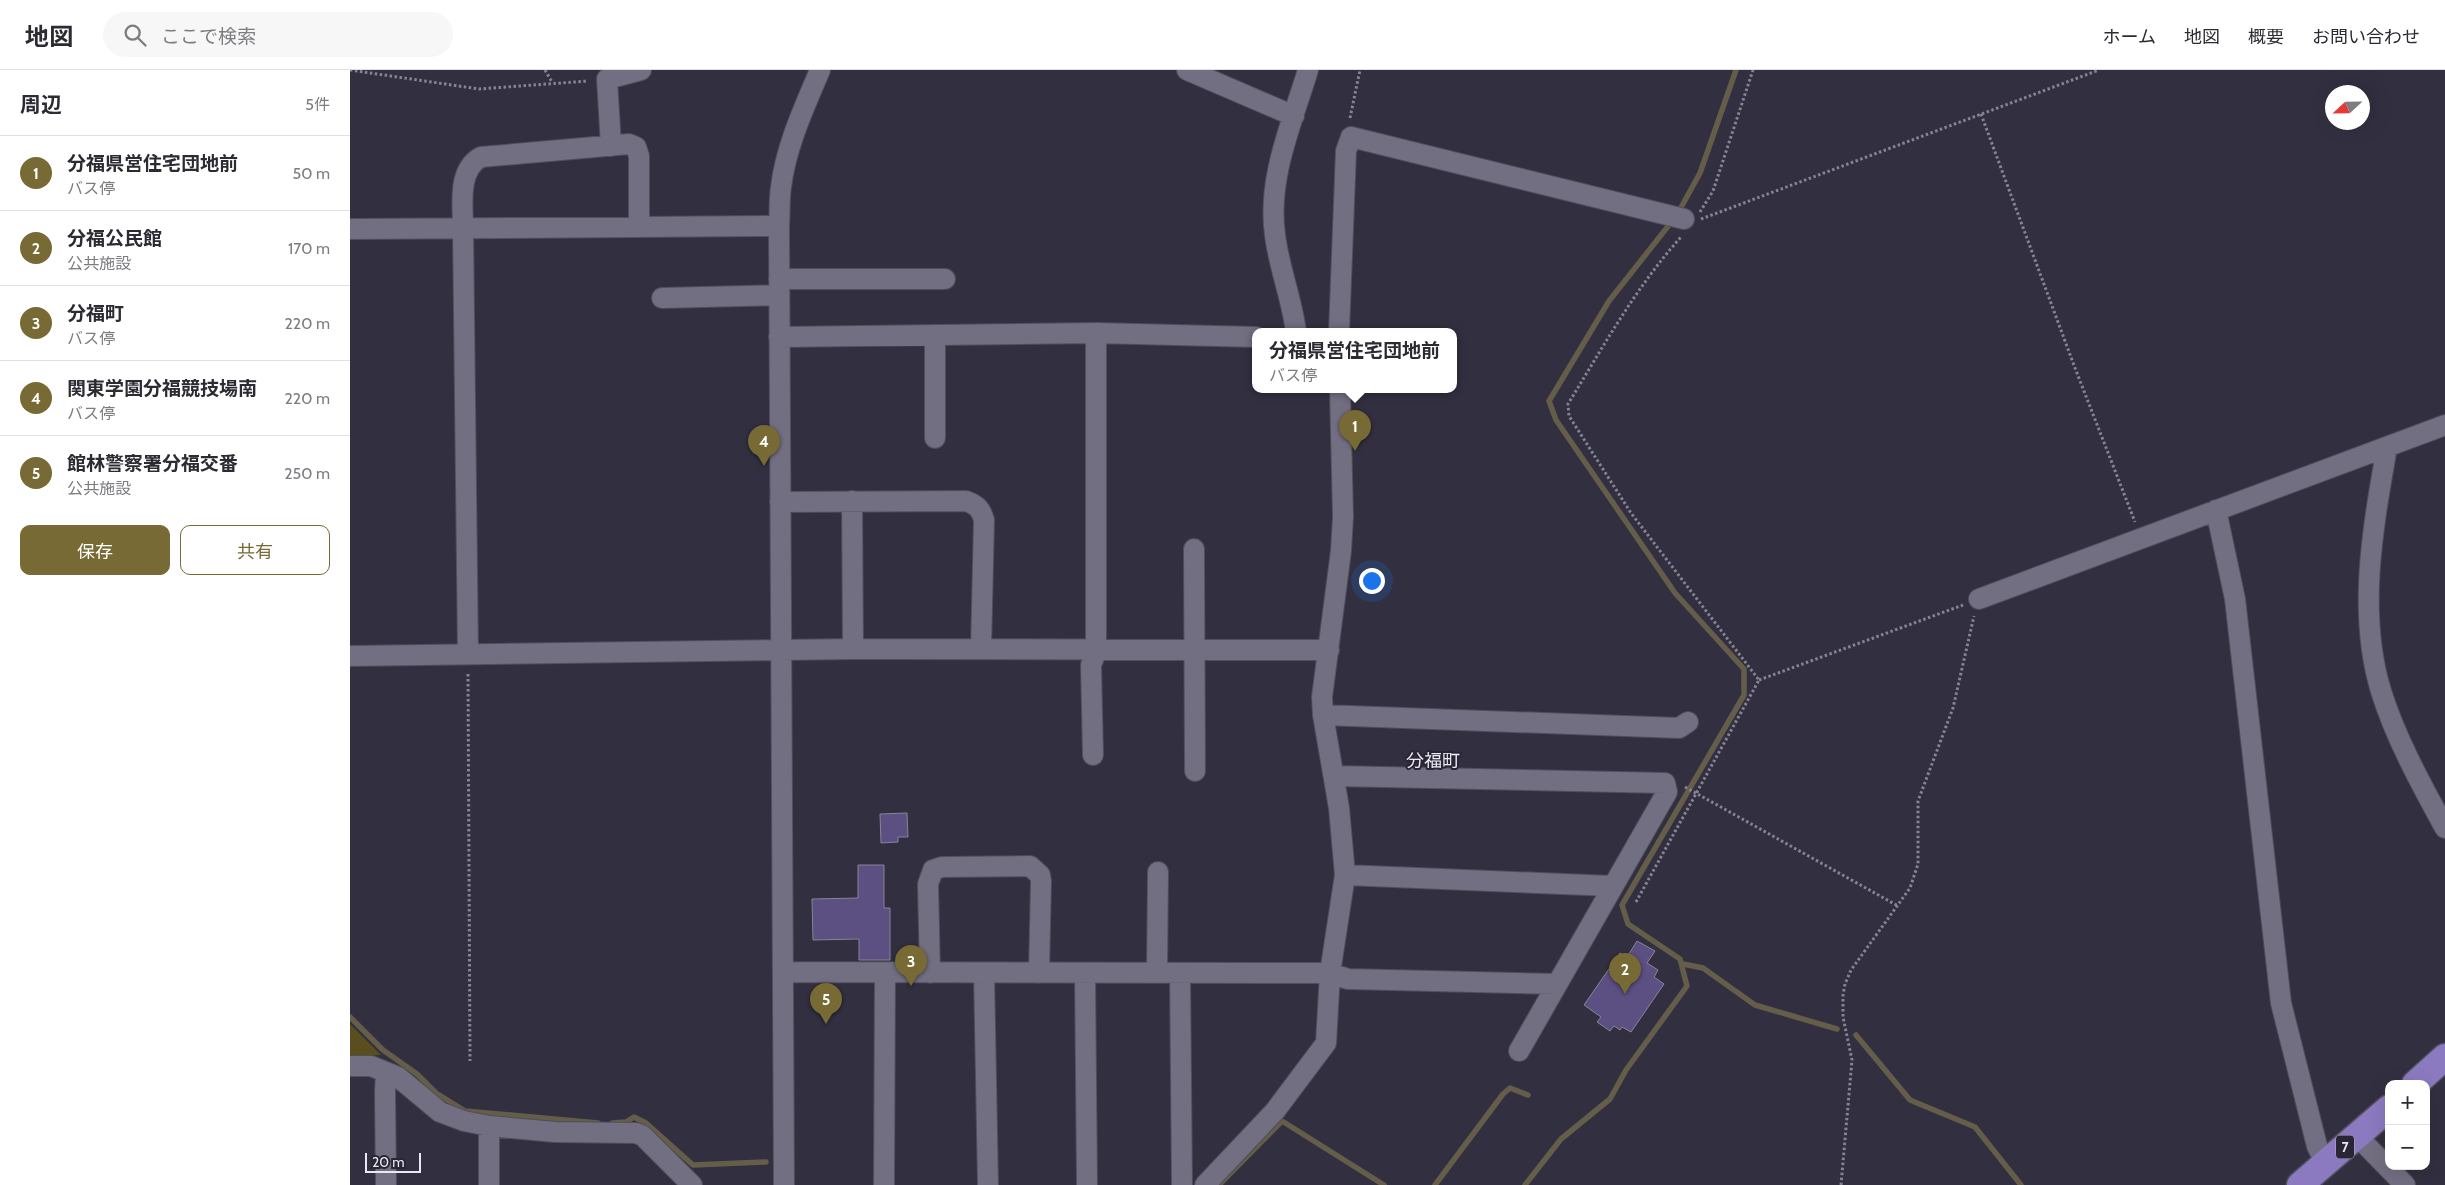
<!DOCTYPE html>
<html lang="ja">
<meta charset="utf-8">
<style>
body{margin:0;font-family:Cabin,"Noto Sans JP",sans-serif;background:#f7f7f7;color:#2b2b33}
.controls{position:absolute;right:15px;bottom:15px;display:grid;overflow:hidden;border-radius:10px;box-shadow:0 5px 20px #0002}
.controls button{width:45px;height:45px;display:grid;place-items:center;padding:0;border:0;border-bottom:1px solid #e1e1e2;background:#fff;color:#2b2b33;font:25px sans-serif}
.compass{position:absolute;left:1975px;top:15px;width:45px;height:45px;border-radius:50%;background:#fff;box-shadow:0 5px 20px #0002;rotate:248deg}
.scale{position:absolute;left:15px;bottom:12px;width:56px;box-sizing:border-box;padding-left:5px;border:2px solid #eae9f3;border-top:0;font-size:14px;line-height:18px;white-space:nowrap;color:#eae9f3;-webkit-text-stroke:4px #292535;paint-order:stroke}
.you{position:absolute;left:1021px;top:510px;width:18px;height:18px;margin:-12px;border:4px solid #fff;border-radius:50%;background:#1a73e8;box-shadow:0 0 0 8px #1a73e833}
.badge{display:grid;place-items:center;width:32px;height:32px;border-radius:50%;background:#776a34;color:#fff;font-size:16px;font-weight:700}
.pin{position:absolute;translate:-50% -41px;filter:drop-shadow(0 1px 2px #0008)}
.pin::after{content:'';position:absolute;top:26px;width:18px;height:15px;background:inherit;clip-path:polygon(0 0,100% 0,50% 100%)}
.popup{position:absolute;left:902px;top:258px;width:205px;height:65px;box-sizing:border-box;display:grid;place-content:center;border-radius:10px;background:#fff;filter:drop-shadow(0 1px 4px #0005);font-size:16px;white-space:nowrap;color:#7c7c81}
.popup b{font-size:19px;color:#2b2b33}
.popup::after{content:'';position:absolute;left:50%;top:100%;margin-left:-10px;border:10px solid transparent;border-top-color:#fff}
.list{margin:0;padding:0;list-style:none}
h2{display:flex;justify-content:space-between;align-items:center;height:65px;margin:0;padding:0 20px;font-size:21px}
h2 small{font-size:16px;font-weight:400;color:#7c7c81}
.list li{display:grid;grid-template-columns:32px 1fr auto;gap:15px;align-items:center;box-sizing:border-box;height:75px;padding:0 20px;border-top:1px solid #e1e1e2}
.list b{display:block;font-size:19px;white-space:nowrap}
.list p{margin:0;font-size:16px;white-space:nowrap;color:#7c7c81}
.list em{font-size:16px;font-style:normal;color:#7c7c81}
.actions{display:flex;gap:10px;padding:15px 20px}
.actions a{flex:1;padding:11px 0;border:1px solid #776a34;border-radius:10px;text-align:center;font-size:18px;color:#776a34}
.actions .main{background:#776a34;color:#fff}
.icon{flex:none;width:28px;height:28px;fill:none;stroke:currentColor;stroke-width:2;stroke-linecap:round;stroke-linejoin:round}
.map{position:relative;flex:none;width:2095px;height:1115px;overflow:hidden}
header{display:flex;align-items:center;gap:30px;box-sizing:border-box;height:70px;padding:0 25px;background:#fff;border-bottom:1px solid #e1e1e2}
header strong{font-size:24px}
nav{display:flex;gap:28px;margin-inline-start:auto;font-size:18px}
.search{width:350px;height:45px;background:#f7f7f7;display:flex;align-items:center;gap:12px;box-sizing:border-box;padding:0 18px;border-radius:28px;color:#7c7c81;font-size:19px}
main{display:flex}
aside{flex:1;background:#fff}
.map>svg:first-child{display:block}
.green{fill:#5a4e1f}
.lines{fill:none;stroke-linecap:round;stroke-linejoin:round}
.stream{stroke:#635d4a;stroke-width:5.5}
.building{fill:#5c5083;stroke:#878497}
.minor-casing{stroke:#504e5b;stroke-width:22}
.major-casing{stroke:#504e5b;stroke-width:29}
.path{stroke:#868492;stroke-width:3;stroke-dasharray:2.5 2.5;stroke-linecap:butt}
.minor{stroke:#736f82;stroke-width:20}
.major{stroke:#8c7ac0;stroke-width:26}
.labels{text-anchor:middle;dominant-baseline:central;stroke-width:4;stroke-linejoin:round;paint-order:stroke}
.shield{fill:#292535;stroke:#b0aeba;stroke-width:1}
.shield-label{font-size:14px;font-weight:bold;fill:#eae9f3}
.quarter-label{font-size:18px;fill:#eae9f3;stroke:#292535}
</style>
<header>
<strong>地図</strong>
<div class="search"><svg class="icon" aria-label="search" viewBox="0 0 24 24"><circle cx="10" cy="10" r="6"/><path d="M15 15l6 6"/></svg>ここで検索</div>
<nav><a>ホーム</a><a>地図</a><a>概要</a><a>お問い合わせ</a></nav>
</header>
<main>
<aside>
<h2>周辺<small>5件</small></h2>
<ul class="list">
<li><span class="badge">1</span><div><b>分福県営住宅団地前</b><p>バス停</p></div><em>50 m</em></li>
<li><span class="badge">2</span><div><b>分福公民館</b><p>公共施設</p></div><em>170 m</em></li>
<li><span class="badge">3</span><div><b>分福町</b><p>バス停</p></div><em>220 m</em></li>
<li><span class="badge">4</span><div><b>関東学園分福競技場南</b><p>バス停</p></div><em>220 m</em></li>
<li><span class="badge">5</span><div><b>館林警察署分福交番</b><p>公共施設</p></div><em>250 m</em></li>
</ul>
<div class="actions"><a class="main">保存</a><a>共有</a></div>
</aside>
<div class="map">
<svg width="2095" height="1115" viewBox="0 0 2095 1115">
<rect width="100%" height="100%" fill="#322f40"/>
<path class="green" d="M0,954L31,985L0,986Z"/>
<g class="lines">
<path class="stream" d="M1328,143L1350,103L1386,0
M1333,894L1353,898L1405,935L1487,959
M0,947L33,980L67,1004L86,1023L115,1041L248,1053
M1506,965L1560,1030L1625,1057L1671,1115
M262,1053L276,1052L284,1047L296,1053L343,1095L416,1092
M869,1115L932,1051L1034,1115
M1085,1115L1153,1024L1160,1018L1178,1025
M1175,1115L1211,1069L1260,1029L1276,1000L1337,916L1330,889L1278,854L1272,835L1394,625V599L1325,523L1206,350L1199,331L1259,231L1323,150"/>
</g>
<path class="building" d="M557,743L558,767H548V772L531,773L530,744Z
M508,795H534V838H540V890H509V869L463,870L462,829L508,828Z
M1287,871L1305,881L1297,893L1308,900L1304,907L1314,914L1281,962L1272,957L1270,960L1264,956L1260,961L1247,952L1251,947L1234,935L1270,883L1277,887Z"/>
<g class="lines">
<defs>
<path id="minor" d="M837,0L944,46
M261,76L257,9L291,0
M0,159L429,156
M429,209H595
M312,228L429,225
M946,262C942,229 929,198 925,165C917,108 942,53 958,0
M989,262L996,81L1001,67L1334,149
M585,265V368
M429,267L746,263L906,267
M2037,377C2023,457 2007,542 2031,621C2045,667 2072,716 2095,758
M502,431L503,579
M430,432L616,431C627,435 631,439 634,450L631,579
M1866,440L1885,529L1931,933L1967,1076L1976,1094
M844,479L845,701
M1629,529L2095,355
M118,585L113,158C113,135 107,100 131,87L279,74L286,77L289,86V157
M0,586L503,579L979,580
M973,645L1329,658L1338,652
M743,685L741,595L746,582V263
M985,706L1315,713L1317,722L1169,981
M995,805L1262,816
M433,902L980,903L998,909L1206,914
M580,903L578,814L583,800L592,797L680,796L690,805L691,811L689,903
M634,903L638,1115
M735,903L737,1115
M807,903L808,802
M830,903L832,1115
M0,996H21L48,1007L90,1042L114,1051L139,1056L205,1062L286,1063L293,1066L342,1115
M139,1056V1115
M2007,1066L2055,1115
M36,1115L35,1021L36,1003
M434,1115L429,156C430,143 429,130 431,117C436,76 454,38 470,0
M534,1115L535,903
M855,1115L925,1041L976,973L980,903L995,805L989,738L973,645L972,627L991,481L993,447L990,320"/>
<path id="major" d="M2065,1014L2095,987
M1950,1115L2039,1038"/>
</defs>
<use href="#minor" class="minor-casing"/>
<use href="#major" class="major-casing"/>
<path class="path" d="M0,0L129,19L238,11
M195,0L202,12
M1631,44L1725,298L1785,452
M1000,48L1010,0
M1350,142L1363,121L1403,0
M1351,149L1749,0
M118,604L120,991
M1409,610L1613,535
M1335,717L1548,836
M1286,832L1409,610L1281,443L1219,346L1218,334C1253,277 1286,217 1331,167
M1491,1115L1502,990L1493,947V925L1495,914L1501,900L1560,818L1568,794V731L1603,638L1624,546"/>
<use href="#minor" class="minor"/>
<use href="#major" class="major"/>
</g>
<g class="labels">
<rect class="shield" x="1986" y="1065.5" width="18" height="23" rx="4"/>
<g class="shield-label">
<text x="1995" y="1077">7</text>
</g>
<g class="quarter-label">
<text x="1083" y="691">分福町</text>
</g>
</g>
</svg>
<div class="controls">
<button>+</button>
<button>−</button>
</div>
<svg class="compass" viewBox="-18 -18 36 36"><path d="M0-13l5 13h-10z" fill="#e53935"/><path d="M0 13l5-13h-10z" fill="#7c7c81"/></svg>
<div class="scale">20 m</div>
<div class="you"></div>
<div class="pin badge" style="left:1005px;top:381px">1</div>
<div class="popup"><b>分福県営住宅団地前</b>バス停</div>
<div class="pin badge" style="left:1275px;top:924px">2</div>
<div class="pin badge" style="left:561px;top:916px">3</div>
<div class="pin badge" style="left:414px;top:396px">4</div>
<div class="pin badge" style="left:476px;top:954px">5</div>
</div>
</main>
